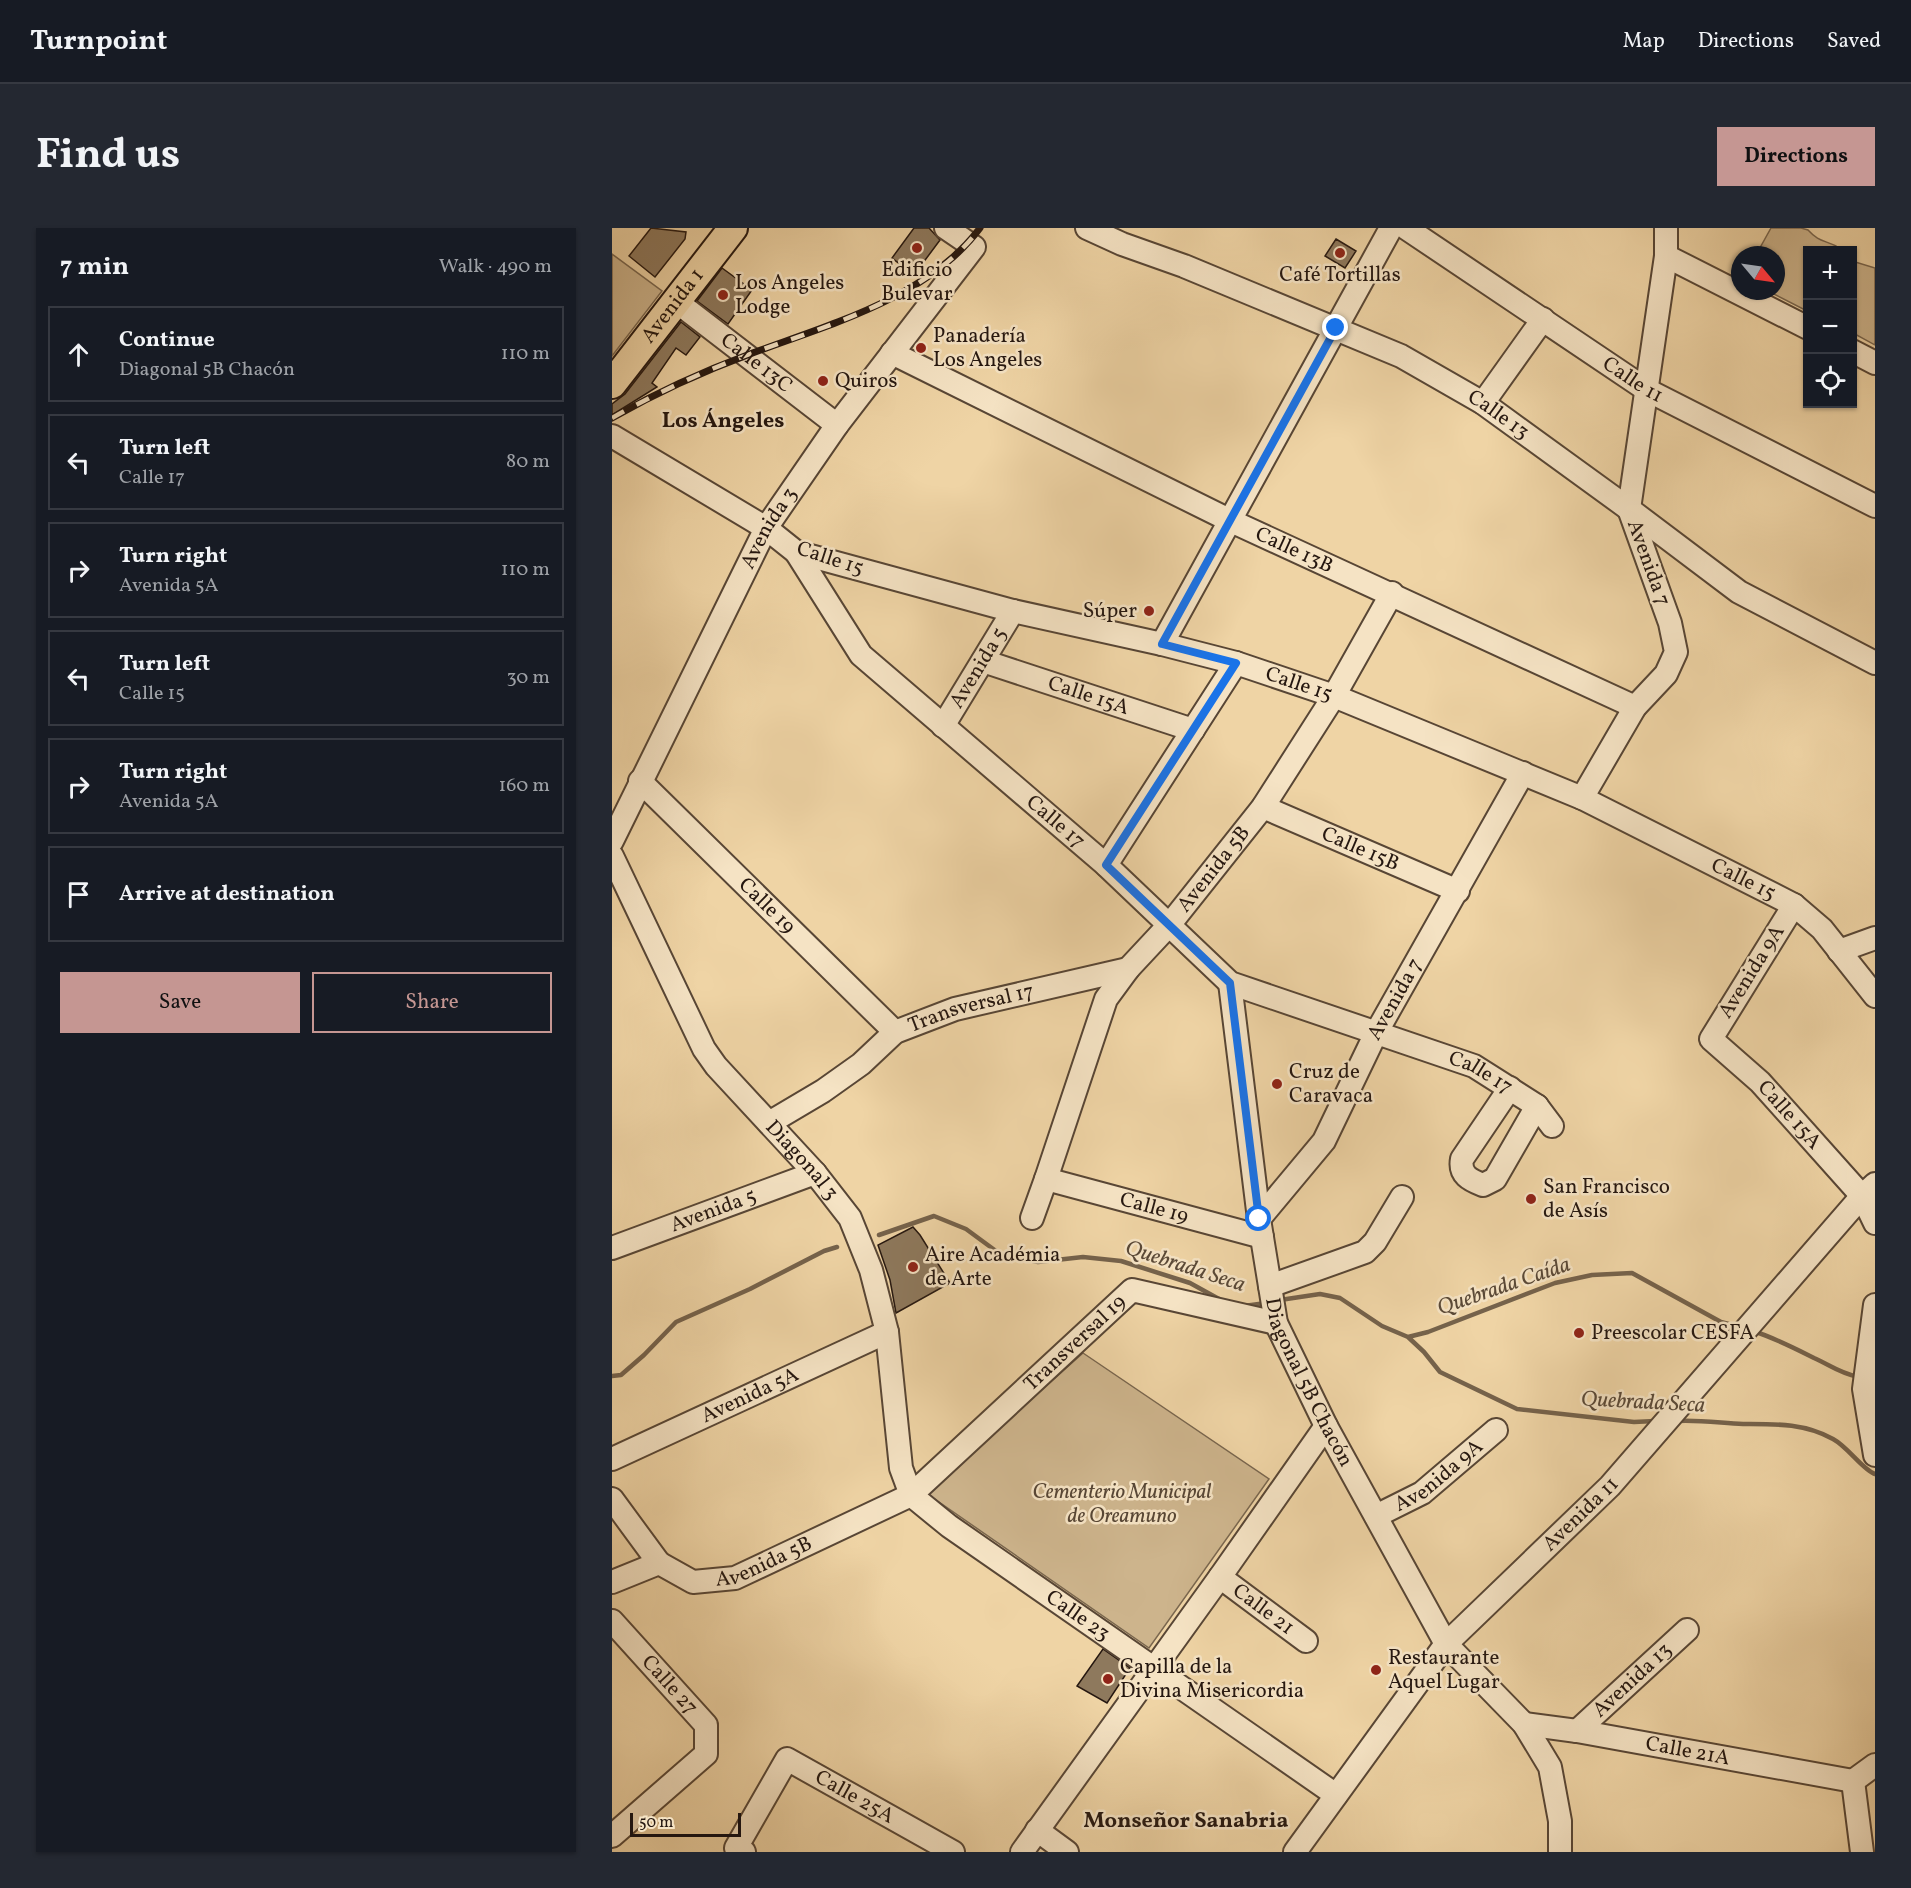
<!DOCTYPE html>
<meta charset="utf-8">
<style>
body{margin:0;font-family:Vollkorn,serif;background:#242831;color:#f1f3f6}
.controls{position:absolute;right:18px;top:18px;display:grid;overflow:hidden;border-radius:0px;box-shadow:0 2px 4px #0004}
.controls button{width:54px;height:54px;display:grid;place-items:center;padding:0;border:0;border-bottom:2px solid #363941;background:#171b24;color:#f1f3f6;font:30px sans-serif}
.compass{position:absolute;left:1119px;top:18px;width:54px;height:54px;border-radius:50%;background:#171b24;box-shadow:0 2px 4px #0004;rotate:119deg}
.scale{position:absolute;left:18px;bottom:15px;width:111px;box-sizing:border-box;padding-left:6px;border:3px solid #251710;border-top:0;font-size:16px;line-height:21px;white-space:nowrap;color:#251710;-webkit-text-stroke:4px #f5e3c4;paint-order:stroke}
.stop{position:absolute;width:18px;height:18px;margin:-14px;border:4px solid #1a73e8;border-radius:50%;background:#fff}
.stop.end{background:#1a73e8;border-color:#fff;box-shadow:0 2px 6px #0008}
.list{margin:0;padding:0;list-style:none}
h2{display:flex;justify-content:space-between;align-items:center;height:78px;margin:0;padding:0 24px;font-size:26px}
h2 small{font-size:20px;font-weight:400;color:#9ea1a6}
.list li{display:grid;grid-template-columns:39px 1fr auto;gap:18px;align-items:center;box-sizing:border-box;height:96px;margin:0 12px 12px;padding:0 12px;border:2px solid #363941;border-radius:0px}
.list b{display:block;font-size:22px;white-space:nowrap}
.list p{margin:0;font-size:20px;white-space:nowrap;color:#9ea1a6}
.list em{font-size:20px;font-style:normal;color:#9ea1a6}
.actions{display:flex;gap:12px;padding:18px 24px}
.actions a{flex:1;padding:14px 0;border:2px solid #c59692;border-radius:0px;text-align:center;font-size:21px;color:#c59692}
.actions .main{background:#c59692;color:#111}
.icon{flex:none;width:33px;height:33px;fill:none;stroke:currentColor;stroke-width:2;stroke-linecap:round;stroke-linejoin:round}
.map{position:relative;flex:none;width:1263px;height:1624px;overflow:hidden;border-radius:0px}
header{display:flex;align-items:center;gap:36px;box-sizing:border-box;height:84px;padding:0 30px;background:#171b24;border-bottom:2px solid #363941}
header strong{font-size:28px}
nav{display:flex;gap:33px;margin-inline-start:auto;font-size:21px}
.intro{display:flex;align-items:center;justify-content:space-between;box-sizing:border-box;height:144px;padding:0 36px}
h1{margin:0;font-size:42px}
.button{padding:15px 27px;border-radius:0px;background:#c59692;color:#111;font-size:21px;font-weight:700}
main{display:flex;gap:36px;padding:0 36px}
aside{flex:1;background:#171b24;border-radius:0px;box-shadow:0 2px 4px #0004}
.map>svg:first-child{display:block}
.green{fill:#cdb48c;stroke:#79664e;stroke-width:1.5}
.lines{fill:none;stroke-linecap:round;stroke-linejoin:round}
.stream{stroke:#75624b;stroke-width:4.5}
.building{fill:#8e795d;stroke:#251710;stroke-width:1.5}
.minor-casing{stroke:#584635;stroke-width:26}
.major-casing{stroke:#251710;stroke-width:32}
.minor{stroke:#f5e3c4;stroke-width:22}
.major{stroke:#efd4a5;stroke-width:28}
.rail-casing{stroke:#251710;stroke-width:7}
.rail{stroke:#f5e3c4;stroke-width:4.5;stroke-dasharray:14;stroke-linecap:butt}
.route{stroke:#1a73e8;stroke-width:8}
.poi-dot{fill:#8f2418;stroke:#f5e3c4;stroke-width:2}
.labels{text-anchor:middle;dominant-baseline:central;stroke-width:5;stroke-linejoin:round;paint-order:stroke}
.poi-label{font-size:21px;fill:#251710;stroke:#f5e3c4;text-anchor:start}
.street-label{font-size:21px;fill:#251710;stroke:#f5e3c4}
.park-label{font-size:21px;font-style:italic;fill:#574635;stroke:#f5e3c4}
.neighbourhood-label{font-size:22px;font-weight:bold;fill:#251710;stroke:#f5e3c4}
.water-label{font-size:22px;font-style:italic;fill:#5a4937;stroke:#f5e3c4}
</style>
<header>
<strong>Turnpoint</strong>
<nav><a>Map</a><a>Directions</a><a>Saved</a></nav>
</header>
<div class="intro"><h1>Find us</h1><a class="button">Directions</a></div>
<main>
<aside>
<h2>7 min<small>Walk · 490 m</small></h2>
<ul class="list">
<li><svg class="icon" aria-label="ahead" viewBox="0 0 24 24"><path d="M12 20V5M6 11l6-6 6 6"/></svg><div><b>Continue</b><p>Diagonal 5B Chacón</p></div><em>110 m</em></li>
<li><svg class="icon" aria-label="left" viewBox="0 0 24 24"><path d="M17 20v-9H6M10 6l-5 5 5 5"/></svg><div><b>Turn left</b><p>Calle 17</p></div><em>80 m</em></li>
<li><svg class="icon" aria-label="right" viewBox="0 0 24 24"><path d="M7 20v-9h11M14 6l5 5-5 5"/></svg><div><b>Turn right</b><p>Avenida 5A</p></div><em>110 m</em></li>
<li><svg class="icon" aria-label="left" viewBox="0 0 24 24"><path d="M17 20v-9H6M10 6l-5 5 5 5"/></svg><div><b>Turn left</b><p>Calle 15</p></div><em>30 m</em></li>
<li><svg class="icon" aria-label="right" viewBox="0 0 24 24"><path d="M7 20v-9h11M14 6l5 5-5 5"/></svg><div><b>Turn right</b><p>Avenida 5A</p></div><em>160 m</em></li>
<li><svg class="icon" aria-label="arrive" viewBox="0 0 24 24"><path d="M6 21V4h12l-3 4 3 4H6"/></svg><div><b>Arrive at destination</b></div></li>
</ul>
<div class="actions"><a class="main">Save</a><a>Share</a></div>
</aside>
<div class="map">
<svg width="1263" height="1624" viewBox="0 0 1263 1624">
<rect width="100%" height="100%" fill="#efd4a5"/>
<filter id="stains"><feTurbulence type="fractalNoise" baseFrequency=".00333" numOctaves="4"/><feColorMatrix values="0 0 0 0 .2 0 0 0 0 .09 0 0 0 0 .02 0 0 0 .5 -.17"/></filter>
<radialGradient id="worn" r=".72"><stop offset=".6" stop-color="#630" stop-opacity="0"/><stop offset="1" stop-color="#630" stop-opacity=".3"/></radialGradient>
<path class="green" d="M1159,0H1189L1196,2C1206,13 1211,12 1224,18V22H1196L1195,83L1156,63H1164V27H1144Z
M0,26L50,63L0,128Z
M1240,33L1263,40V117L1241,105Z
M471,1125L657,1251L537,1420L314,1265Z"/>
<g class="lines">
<path class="stream" d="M267,1007L322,988L354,1001L388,1026L426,1034L471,1029L509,1033L578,1055L607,1071
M668,1072L708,1066L728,1070L770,1098L796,1109L812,1124L828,1144L905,1181L1022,1194L1043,1193
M632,1078L654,1075
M1141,1103C1163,1110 1182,1120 1202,1130C1220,1138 1225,1144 1246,1149
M796,1109L816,1104L943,1055L980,1047L1020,1045L1109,1094L1128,1099
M0,1148L9,1147L32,1127L64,1094L138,1061L212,1023L225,1019
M1066,1193C1088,1192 1109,1195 1131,1196C1163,1196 1192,1195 1221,1211C1236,1219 1251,1242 1263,1246"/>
</g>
<path class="building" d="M39,0L74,4L73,11L43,49L17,28Z
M302,0H317L328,12L302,47L280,30Z
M724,11L744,23L733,40L713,28Z
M110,40L140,62L116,96L85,73Z
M69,94L88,109L74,127L64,120L40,155L45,159L0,187V176L13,166Z
M301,999L308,1007L338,1055L284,1085L278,1052L266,1017Z
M491,1421L518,1440L495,1475L465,1458Z"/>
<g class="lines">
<defs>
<g id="minor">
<path id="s1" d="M475,0L510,16L572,38L789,128L871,175L1017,281L1127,364L1263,435"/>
<path id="s2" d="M794,0L1035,162L1263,278"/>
<path d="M1054,28L1196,100"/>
<path id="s3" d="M65,74L225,197"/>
<path d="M1240,123L1263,135"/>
<path id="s4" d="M280,125L619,293L1023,479"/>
<path d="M871,175L931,91"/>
<path id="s5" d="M0,208L154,300L184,324L401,383L550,416L624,435L722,468L970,570L1182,677L1210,701L1263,768"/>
<path id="s6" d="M184,324L249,427L494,637L618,755L862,838L925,878L940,898"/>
<path d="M550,416L779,0"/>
<path id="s7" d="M371,433L581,502"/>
<path id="s8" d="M331,498L401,383"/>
<path id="s9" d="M28,553L283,804"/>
<path d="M970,570L1023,479L1054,446L1064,424L1058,395L1017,281L1054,28V0"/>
<path id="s10" d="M651,579L846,663"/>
<path id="s11" d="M0,613L154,300L225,197L362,19L334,0"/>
<path id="s12" d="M0,628L92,821L104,838L203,945L238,990L259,1042L275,1104L289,1240L299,1267"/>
<path d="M494,637L624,435"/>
<path id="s13" d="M1182,677L1099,811L1148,854L1250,968L1263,995"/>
<path d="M1227,723L1263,710"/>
<path id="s14" d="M618,755L647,991L664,1095L714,1198L834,1416L912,1496L938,1539L948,1593V1624"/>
<path d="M898,860L850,931C847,947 858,952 871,957L883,951L925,878"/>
<path id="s15" d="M157,895L211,863L249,836L283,804L343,781L516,741"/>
<path id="s16" d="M434,951L650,1009"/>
<path id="s17" d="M420,990L434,951L494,771L516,741L558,696L651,579L722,468L780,365"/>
<path id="s18" d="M647,991L712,913L764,805L911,545"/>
<path id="s19" d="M0,1020L203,945"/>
<path d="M658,1058L753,1024L763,1014L790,969"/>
<path d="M1263,1077L1252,1161L1263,1227"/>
<path id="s20" d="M0,1231L275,1104"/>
<path id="s21" d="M299,1267L337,1298L724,1567"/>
<path d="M0,1271L47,1335"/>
<path id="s22" d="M764,1288L810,1265L884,1202"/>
<path id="s23" d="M608,1349L694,1413"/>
<path id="s24" d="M0,1354L47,1335L81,1354L123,1350L299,1267L520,1062L664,1095"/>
<path id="s25" d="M0,1393L94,1497V1526L0,1608"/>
<path id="s26" d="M912,1496L965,1503L1241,1553"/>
<path id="s27" d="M965,1503L1075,1402"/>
<path d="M1241,1553L1250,1624"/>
<path d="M1241,1553L1263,1537"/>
<path d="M425,1602L455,1624"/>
<path id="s28" d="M132,1624L124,1620L175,1531L341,1624"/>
<path d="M410,1624L608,1349L714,1198"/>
<path id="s29" d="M683,1624L834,1416L998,1258L1250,968L1263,956"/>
</g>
<g id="major">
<path id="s30" d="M0,156L121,0"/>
</g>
</defs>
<use href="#minor" class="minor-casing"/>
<use href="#major" class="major-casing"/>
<use href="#minor" class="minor"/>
<use href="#major" class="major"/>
<defs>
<path id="rail" d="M0,190C42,166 92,143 138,126C216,97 316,70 368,0"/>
</defs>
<use href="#rail" class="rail-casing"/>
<use href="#rail" class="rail"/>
</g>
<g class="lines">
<path class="route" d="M647,991L618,755L494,637L624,435L550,416L724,100"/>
</g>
<g class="poi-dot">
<circle cx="305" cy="20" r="6"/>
<circle cx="728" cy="25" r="6"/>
<circle cx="111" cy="67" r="6"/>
<circle cx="309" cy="120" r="6"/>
<circle cx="211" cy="153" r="6"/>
<circle cx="537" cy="383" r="6"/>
<circle cx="665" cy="856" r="6"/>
<circle cx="919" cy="971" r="6"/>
<circle cx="301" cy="1039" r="6"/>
<circle cx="967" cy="1105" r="6"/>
<circle cx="764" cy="1442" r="6"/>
<circle cx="496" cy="1451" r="6"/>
</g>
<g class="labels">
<g class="poi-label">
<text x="305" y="42" text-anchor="middle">Edificio<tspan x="305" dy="24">Bulevar</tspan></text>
<text x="728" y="47" text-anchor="middle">Café Tortillas</text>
<text x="123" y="55">Los Angeles<tspan x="123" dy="24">Lodge</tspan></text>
<text x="321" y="108">Panadería<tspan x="321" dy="24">Los Angeles</tspan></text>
<text x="223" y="153">Quiros</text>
<text x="525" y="383" text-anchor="end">Súper</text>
<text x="677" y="844">Cruz de<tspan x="677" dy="24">Caravaca</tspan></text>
<text x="931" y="959">San Francisco<tspan x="931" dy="24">de Asís</tspan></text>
<text x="313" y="1027">Aire Académia<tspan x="313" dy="24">de Arte</tspan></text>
<text x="979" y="1105">Preescolar CESFA</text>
<text x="776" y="1430">Restaurante<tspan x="776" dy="24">Aquel Lugar</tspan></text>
<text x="508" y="1439">Capilla de la<tspan x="508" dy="24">Divina Misericordia</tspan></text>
</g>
<g class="street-label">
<text stroke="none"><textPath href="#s30" startOffset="99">Avenida 1</textPath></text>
<text stroke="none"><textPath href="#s3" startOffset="100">Calle 13C</textPath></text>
<text stroke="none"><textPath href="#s2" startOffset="273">Calle 11</textPath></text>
<text stroke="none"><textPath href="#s1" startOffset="453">Calle 13</textPath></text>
<text stroke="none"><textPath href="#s11" startOffset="350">Avenida 3</textPath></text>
<text stroke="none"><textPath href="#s4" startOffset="448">Calle 13B</textPath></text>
<text transform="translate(218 331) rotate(18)">Calle 15</text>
<text transform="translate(1036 335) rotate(70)">Avenida 7</text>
<text stroke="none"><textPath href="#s8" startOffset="68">Avenida 5</textPath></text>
<text stroke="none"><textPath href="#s5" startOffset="738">Calle 15</textPath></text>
<text stroke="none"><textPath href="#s7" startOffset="111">Calle 15A</textPath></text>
<text stroke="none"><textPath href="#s6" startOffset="378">Calle 17</textPath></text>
<text stroke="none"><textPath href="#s10" startOffset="106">Calle 15B</textPath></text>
<text stroke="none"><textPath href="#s17" startOffset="400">Avenida 5B</textPath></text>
<text stroke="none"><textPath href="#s5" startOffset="1224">Calle 15</textPath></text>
<text stroke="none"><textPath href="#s9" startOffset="178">Calle 19</textPath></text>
<text transform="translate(1140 744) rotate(-58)">Avenida 9A</text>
<text stroke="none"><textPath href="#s18" startOffset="260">Avenida 7</textPath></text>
<text stroke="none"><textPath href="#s15" startOffset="236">Transversal 17</textPath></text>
<text stroke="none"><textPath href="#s6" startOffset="882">Calle 17</textPath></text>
<text stroke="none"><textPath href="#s13" startOffset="267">Calle 15A</textPath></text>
<text stroke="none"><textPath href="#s12" startOffset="362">Diagonal 3</textPath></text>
<text stroke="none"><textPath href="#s16" startOffset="112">Calle 19</textPath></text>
<text stroke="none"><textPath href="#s19" startOffset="108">Avenida 5</textPath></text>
<text stroke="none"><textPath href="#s24" startOffset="550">Transversal 19</textPath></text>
<text stroke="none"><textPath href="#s14" startOffset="410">Diagonal 5B Chacón</textPath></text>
<text stroke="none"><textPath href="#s20" startOffset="152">Avenida 5A</textPath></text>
<text stroke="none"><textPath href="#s22" startOffset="75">Avenida 9A</textPath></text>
<text stroke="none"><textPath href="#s29" startOffset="444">Avenida 11</textPath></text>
<text stroke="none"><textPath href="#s24" startOffset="164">Avenida 5B</textPath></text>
<text stroke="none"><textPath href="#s23" startOffset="54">Calle 21</textPath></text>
<text stroke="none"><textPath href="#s21" startOffset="206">Calle 23</textPath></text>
<text stroke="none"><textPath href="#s27" startOffset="75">Avenida 13</textPath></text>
<text stroke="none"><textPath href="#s25" startOffset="86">Calle 27</textPath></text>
<text stroke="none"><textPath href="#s26" startOffset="166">Calle 21A</textPath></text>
<text stroke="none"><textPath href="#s28" startOffset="189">Calle 25A</textPath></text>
</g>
<g class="park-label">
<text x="510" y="1264">Cementerio Municipal<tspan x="510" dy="24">de Oreamuno</tspan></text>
</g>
<g class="neighbourhood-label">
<text x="111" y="193">Los Ángeles</text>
<text x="574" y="1593">Monseñor Sanabria</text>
</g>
<g class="water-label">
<text transform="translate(573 1039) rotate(18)">Quebrada Seca</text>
<text transform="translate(892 1059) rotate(-19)">Quebrada Caída</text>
<text transform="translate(1031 1175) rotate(3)">Quebrada Seca</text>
</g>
</g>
<rect width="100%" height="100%" filter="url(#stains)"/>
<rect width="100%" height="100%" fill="url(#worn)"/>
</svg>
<div class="controls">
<button>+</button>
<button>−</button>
<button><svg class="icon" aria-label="locate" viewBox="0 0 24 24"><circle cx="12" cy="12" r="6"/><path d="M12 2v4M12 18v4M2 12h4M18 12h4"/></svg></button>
</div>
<svg class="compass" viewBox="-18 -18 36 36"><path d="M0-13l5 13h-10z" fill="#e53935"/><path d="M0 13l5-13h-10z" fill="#9ea1a6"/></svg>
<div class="scale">50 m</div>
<div class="stop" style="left:647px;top:991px"></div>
<div class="stop end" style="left:724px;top:100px"></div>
</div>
</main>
